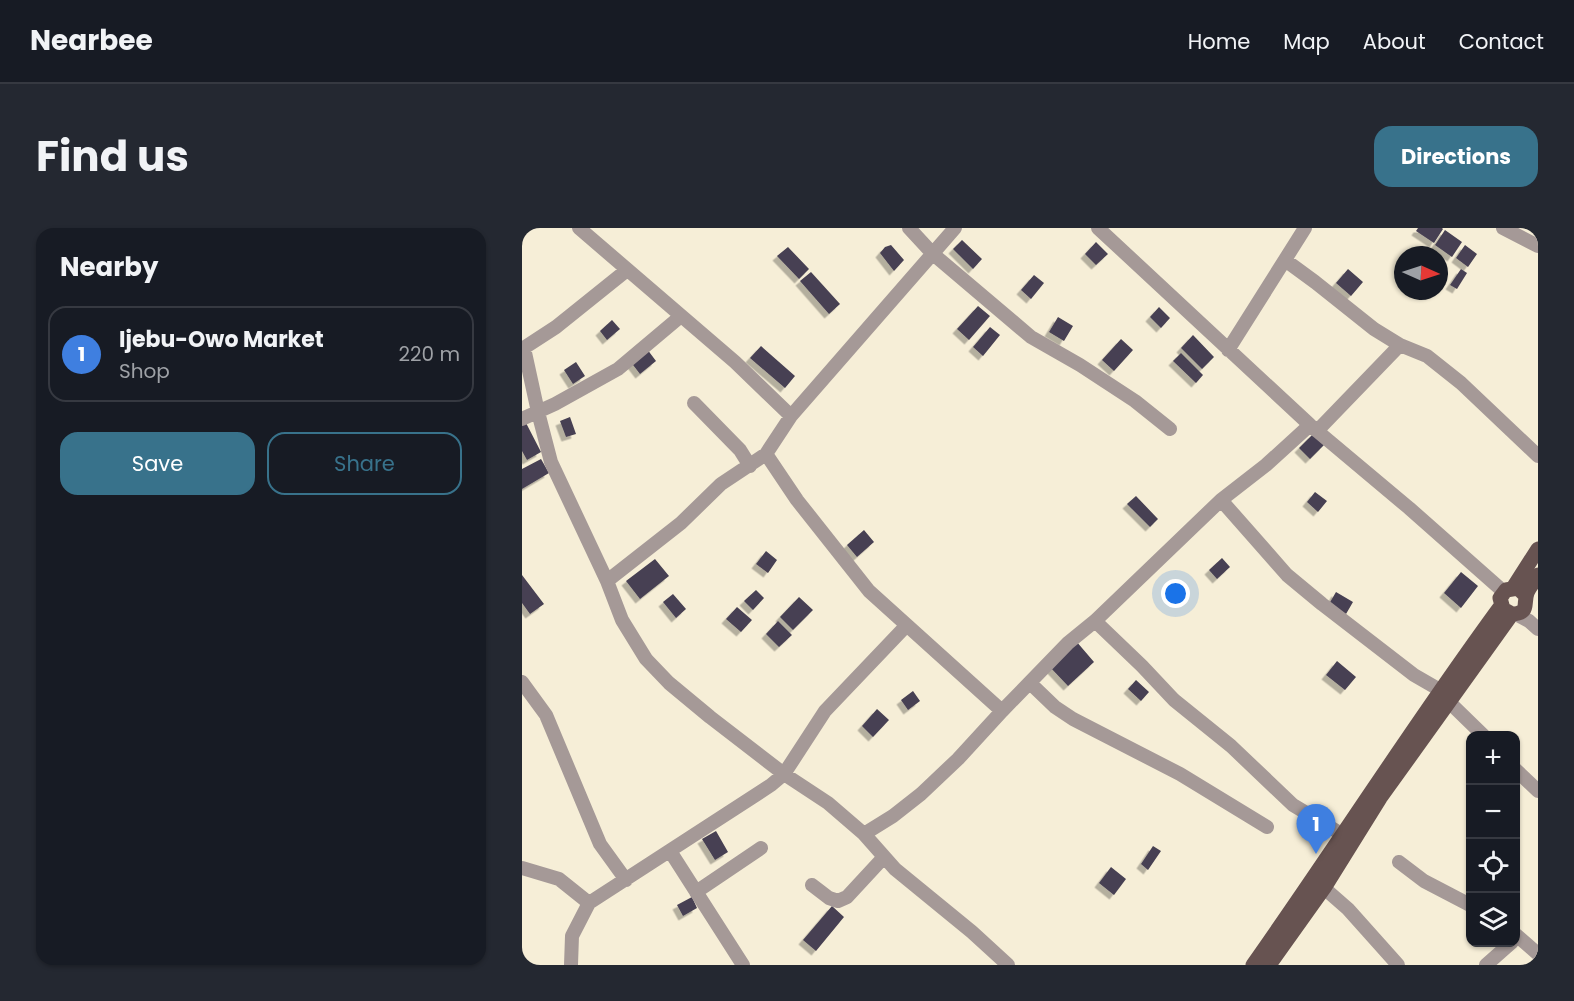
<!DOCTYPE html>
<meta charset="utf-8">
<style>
body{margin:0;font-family:Poppins,sans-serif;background:#242831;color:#f1f3f6}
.controls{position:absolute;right:18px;bottom:18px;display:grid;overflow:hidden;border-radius:12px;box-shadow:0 2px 4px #0004}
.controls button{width:54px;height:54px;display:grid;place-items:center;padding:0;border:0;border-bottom:2px solid #363941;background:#171b24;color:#f1f3f6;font:30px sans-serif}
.compass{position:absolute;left:872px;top:18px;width:54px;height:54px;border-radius:50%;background:#171b24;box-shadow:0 2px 4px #0004;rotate:93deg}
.you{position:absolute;left:654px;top:366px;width:21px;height:21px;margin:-15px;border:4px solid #fff;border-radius:50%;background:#1a73e8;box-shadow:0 0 0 9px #1a73e833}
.badge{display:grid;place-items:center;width:39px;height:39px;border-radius:50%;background:#38728b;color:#fff;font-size:20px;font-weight:700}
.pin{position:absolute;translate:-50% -50px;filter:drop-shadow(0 2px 3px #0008)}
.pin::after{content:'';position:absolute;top:32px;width:21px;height:18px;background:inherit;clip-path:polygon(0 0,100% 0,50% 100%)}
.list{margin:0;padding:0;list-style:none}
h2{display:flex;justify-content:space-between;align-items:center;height:78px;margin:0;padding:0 24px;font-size:26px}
h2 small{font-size:20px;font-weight:400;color:#9ea1a6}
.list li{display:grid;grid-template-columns:39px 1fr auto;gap:18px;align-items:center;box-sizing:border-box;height:96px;margin:0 12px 12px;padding:0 12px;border:2px solid #363941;border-radius:18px}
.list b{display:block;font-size:22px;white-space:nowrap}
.list p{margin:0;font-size:20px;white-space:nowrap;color:#9ea1a6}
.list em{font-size:20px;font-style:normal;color:#9ea1a6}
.actions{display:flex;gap:12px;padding:18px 24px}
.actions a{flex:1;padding:14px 0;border:2px solid #38728b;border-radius:18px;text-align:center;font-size:21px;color:#38728b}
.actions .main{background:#38728b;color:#fff}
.icon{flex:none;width:33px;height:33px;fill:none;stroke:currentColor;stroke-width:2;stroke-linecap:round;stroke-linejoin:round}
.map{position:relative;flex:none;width:1016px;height:737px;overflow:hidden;border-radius:18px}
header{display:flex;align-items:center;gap:36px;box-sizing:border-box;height:84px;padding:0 30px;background:#171b24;border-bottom:2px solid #363941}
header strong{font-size:28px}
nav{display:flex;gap:33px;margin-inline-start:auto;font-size:21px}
.intro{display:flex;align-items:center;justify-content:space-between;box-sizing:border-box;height:144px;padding:0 36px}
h1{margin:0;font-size:42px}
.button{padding:15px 27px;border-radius:18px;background:#38728b;color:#fff;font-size:21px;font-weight:700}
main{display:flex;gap:36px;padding:0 36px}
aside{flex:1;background:#171b24;border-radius:18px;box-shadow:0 2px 4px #0004}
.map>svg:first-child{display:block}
.building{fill:#474052;filter:url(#shadow)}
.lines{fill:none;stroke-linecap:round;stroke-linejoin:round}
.minor{stroke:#a59997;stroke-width:14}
.major{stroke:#675351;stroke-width:15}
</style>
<header>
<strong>Nearbee</strong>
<nav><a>Home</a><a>Map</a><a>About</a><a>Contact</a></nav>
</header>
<div class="intro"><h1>Find us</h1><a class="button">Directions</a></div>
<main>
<aside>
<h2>Nearby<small></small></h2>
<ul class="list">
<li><span class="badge" style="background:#3f7fe0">1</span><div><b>Ijebu-Owo Market</b><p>Shop</p></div><em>220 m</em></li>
</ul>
<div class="actions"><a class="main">Save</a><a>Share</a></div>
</aside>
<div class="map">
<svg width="1016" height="737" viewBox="0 0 1016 737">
<defs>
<filter id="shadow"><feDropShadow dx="-4.5" dy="4.5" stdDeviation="0" flood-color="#0004"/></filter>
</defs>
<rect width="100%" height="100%" fill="#f6eed7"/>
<path class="building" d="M896,0H920L921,1L912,15L894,3Z
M923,2L940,14L930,29L913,17Z
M440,12L460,31L451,41L431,21Z
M574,14L586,26L574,37L563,26Z
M369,17L382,32L372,43L358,25L363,19Z
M943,17L955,26L946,39L934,30Z
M266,19L287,41L277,51L255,28Z
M826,41L841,54L829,68L814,55Z
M939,41L945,45L935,61L928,57Z
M289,44L318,76L307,86L278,53Z
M512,47L522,55L509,71L499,62Z
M456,78L468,88L447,112L435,101Z
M637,79L648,90L639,100L628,89Z
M536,89L551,98L542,113L527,104Z
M90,92L98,101L85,112L78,103Z
M468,99L478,107L461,128L451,119Z
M671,107L692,129L680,141L659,120Z
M599,111L611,122L592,143L580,132Z
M239,118L273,148L263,160L228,130Z
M125,121L134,133L118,146L108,133Z
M659,125L681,147L674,155L651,133Z
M54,134L63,148L51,156L42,142Z
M48,189L54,206L44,209L38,193Z
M3,193L19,224L5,232L0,223V194Z
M791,206L802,217L788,231L777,220Z
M19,231L27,245L0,261V241Z
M793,264L805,273L796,284L785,274Z
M614,268L636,291L628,299L605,276Z
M342,302L352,314L335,329L325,317Z
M244,323L255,332L246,345L234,336Z
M700,330L708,339L695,351L687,342Z
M133,331L147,348L118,371L104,353Z
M939,344L956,358L939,380L922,365Z
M0,347L22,376L8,386L0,375Z
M234,362L242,370L231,382L222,373Z
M814,364L831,374L824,386L807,376Z
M151,366L164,381L154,390L141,374Z
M277,369L291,382L271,402L258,389Z
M215,379L230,392L219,404L204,391Z
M256,393L270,407L257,419L244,406Z
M554,413L572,434L546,458L527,438Z
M815,433L834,449L823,462L804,447Z
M614,452L627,464L619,473L606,461Z
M391,463L398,473L386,482L379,472Z
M355,481L367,492L351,509L340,498Z
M194,603L206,624L193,632L180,611Z
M631,618L639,623L626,642L619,636Z
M589,639L604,651L592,667L577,655Z
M170,669L175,680L161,688L155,677Z
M310,678L322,689L294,723L281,712Z"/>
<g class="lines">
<path class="minor" d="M57,0L213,134L269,188
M387,0L411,26L509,109L558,137L613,173L648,201
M576,0L788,197L887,280L982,364
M981,0L1016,18
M763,32L793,54L852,101L878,117L905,128L939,155L1016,228
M2,120L16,184L29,234L85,353L100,392L124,431L147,455L188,489L262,546L306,575L342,606L373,641L450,704L486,737
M0,121L34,99L105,42
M706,122L783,0
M172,175L218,222L228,238
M0,191L33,176L96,141L159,88
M795,203L878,117
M244,226L275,272L347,363L480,483
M699,272L765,347L800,376L892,447L918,462
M85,353L159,295L199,256L244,226L269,188L433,0
M994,386L1007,393L1016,401
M573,393L620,438L652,472L709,518L771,577L821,607
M0,454L24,487L78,616L104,652
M508,455L533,479L551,491L658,546L745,599
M927,474L962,508
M993,541L1016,563
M342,606L371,588L399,566L436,531L480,483L546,415L573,393L699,272L744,237L788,197
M148,623L221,737
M877,634L902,653L948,677
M0,640L37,651L67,675
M290,657L307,670L316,673L325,669L362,629
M802,660L826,681L876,737
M174,664L239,620
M993,706L1016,726
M49,737L50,708L67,675L249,557L262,546L303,483L384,398
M964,737L990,714"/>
<path class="major" d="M991,360L1016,321
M1003,367L996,360L984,362L978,370L981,381L990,386C1008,385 1001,376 1005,365C1007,359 1013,353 1016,347
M731,737C815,618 893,495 979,378
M747,737L802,660L858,570L990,386"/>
</g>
</svg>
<div class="controls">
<button>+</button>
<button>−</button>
<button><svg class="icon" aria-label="locate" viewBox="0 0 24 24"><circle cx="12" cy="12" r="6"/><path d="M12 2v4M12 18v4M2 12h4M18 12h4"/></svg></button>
<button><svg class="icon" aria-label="layers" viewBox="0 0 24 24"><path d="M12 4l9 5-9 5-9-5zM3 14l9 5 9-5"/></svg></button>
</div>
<svg class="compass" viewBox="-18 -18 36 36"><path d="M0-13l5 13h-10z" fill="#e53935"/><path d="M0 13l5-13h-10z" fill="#9ea1a6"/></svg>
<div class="you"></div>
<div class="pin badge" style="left:794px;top:626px;background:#3f7fe0">1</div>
</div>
</main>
